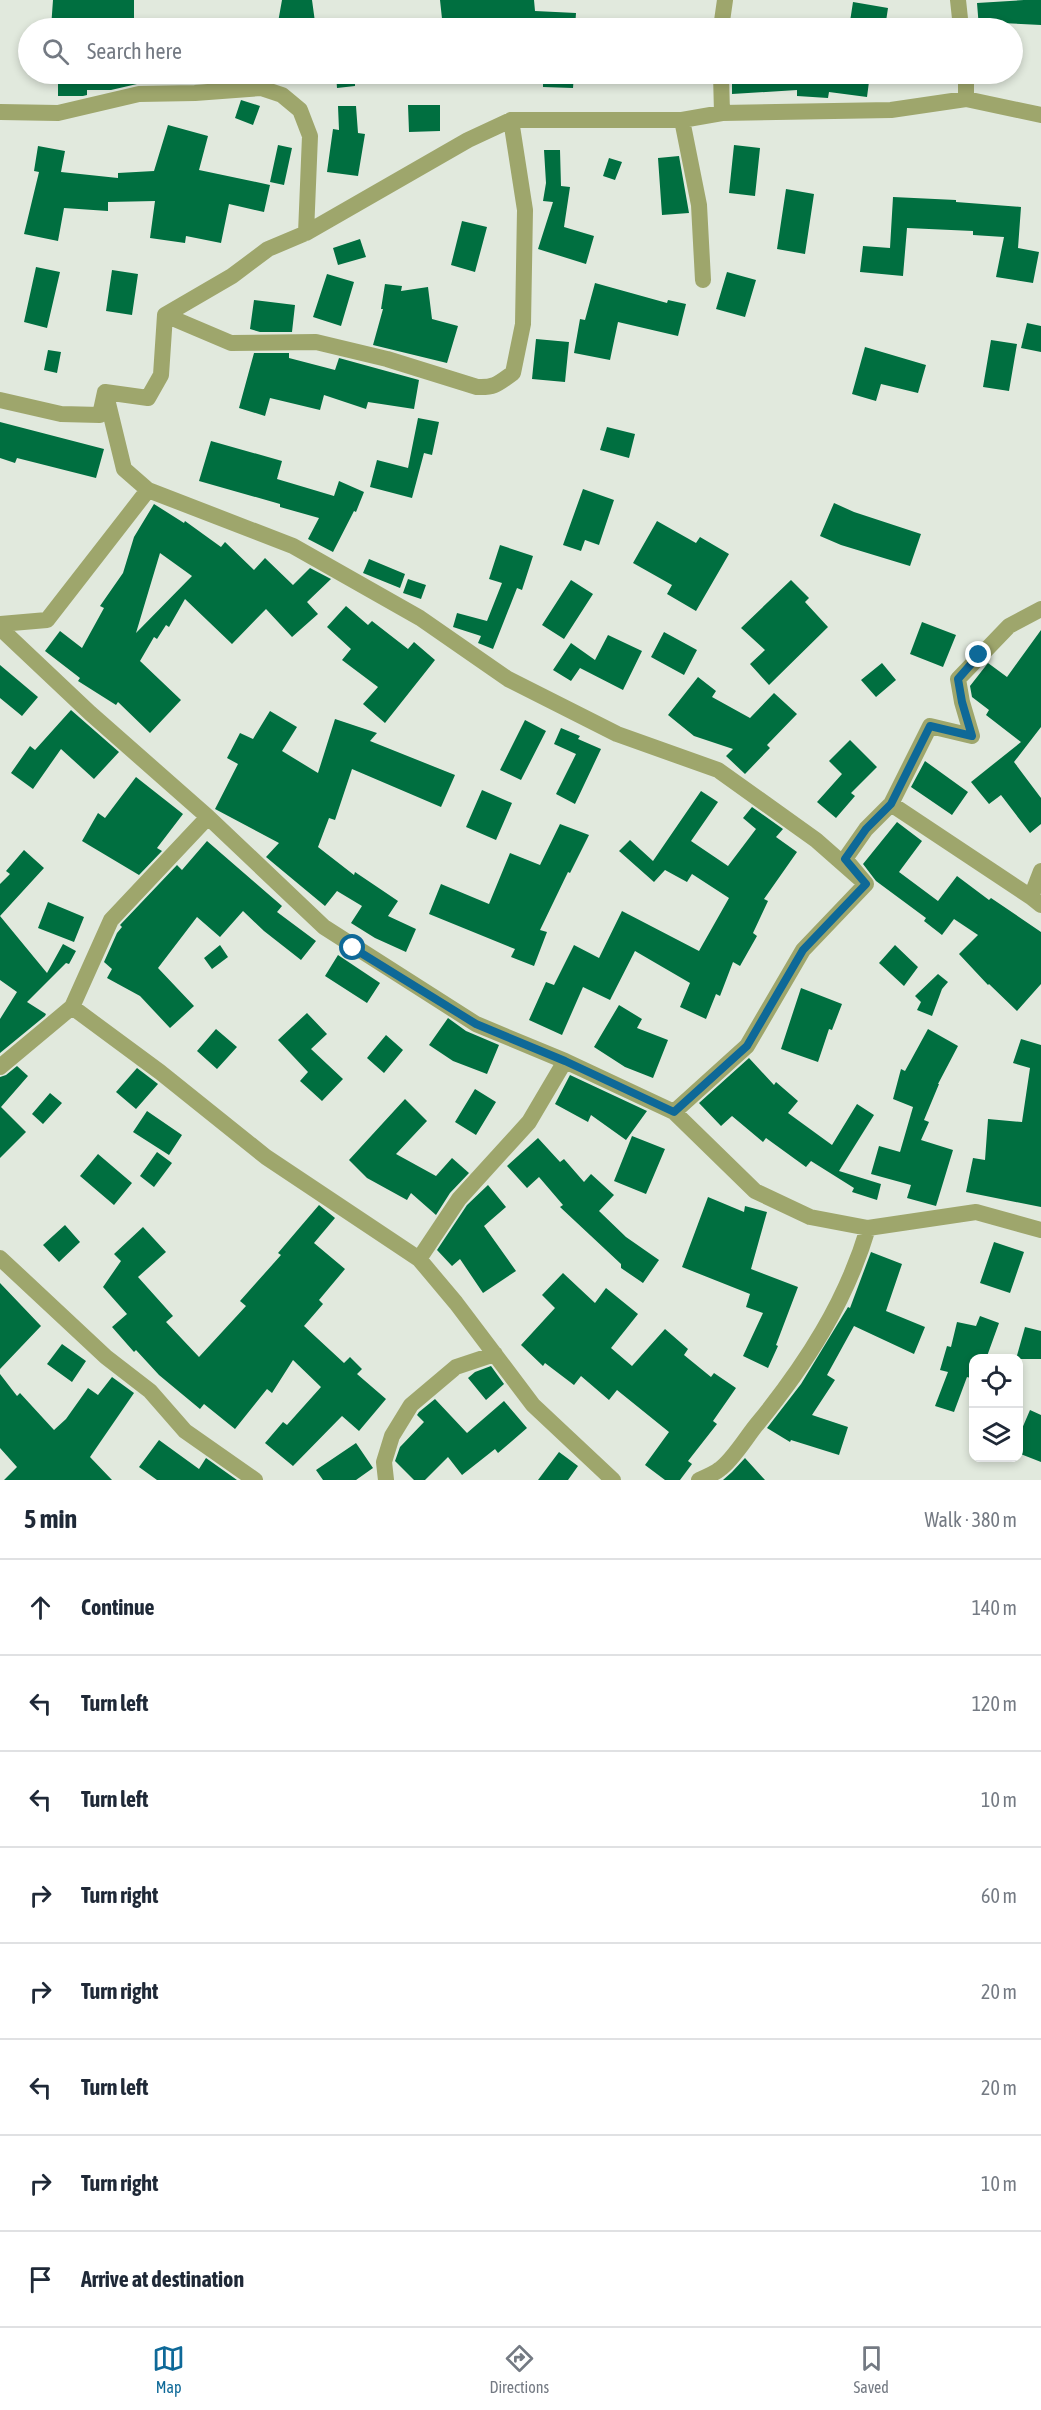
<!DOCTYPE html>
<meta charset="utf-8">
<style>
body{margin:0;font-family:"Asap Condensed",sans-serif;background:#f2f2f3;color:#1f2937}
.controls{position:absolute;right:18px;bottom:18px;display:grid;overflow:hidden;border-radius:12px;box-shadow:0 3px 9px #0003}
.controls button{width:54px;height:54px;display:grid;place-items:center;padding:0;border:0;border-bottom:2px solid #e0e1e3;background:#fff;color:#1f2937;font:30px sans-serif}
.stop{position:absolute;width:18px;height:18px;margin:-14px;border:4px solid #0e6998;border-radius:50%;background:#fff}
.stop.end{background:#0e6998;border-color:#fff;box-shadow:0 2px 6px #0008}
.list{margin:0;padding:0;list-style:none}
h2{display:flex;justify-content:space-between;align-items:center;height:78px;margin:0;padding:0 24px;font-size:26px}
h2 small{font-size:20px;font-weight:400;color:#747a83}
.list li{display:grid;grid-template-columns:39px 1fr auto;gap:18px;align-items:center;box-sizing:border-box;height:96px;padding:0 24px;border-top:2px solid #e0e1e3}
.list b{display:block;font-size:22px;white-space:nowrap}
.list em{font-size:20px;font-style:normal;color:#747a83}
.icon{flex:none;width:33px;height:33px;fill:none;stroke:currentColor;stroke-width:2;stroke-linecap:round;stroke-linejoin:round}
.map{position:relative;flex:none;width:1041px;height:1480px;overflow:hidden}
.search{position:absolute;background:#fff;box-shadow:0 3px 9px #0003;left:18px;right:18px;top:18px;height:66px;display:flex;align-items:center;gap:15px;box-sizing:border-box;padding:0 21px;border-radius:33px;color:#747a83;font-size:22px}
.sheet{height:846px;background:#fff}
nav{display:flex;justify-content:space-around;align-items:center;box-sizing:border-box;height:84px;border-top:2px solid #e0e1e3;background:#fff;font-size:16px;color:#747a83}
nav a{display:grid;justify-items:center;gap:3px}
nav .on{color:#0e6998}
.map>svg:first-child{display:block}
.building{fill:#006f40;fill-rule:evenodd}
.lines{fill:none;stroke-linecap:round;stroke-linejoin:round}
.minor{stroke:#9ea66c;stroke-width:16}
.route{stroke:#0e6998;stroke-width:8}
</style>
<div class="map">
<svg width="1041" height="1480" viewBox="0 0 1041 1480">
<rect width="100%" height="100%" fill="#e1e9dd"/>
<path class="building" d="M53,0H134V22L103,23V28H51Z
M282,0H312L315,22L277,28Z
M440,0H534L535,11L576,13L575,28H443Z
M1024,0H1041V25L1001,23L1002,28H979L977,3Z
M853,2L888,8L885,28H849Z
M58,74H167V83L137,84L111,90H87V95L83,96H58Z
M336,74H355V86L337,88Z
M543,74H574L573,88L543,87Z
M732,74H870L867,97L829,92L828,98L797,96V90L732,94Z
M241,100L260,106L253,125L235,118Z
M408,105H440V131L409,132Z
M338,106H356L358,133L365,134L358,176L327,172L333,129L339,130Z
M168,125L208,136L199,170L270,185L264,212L229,204L221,243L186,236L185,243L150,238L155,201L108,202V211L64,208L58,241L24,234L39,172L34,171L38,146L65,151L61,172L118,178V173L154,171Z
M278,145L292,148L284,185L270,182Z
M734,145L760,148L755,196L729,193Z
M544,150H560L561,186L570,187L564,227L594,236L586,264L538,249L553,202L543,201L546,183Z
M679,156L689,213L662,215L658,158Z
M609,158L622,162L615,180L603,176Z
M786,189L814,194L805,254L777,249Z
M893,197L956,200V202L1021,207L1018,248L1039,252L1033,283L996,277L1004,237L973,235V231L907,228L903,276L860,272L863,246L890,248Z
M462,221L487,227L475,272L451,265Z
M360,239L366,257L338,265L333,248Z
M36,267L60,272L47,328L24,322Z
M112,270L138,274L132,315L106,311Z
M727,272L756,280L745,317L716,309Z
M327,274L354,282L341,326L313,317Z
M595,283L667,303L668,300L686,304L678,336L618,322L610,360L574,353L580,319L585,320Z
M385,284L402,286L401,291L428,287L432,319L458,326L447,363L373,345L383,309H381Z
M254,300L295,305L292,332H260L250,329Z
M1027,323L1041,326V352L1021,348Z
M536,339L569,342L565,382L532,379Z
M991,340L1017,344L1009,391L983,387Z
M865,347L926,365L918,393L881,384L876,401L852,394Z
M48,350L61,352L57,373L44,370Z
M254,353H289V358L335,370L339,358L419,380L414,409L368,402L366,409L324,395L320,410L270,398L265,416L239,408Z
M418,418L439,422L432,455L424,453L412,498L370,487L377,460L408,468Z
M0,422L104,449L96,478L17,458L15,463L0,458Z
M607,427L635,434L629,458L600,450Z
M211,441L282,461L277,479L334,496L339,481L364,492L356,512L354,511L333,552L308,539L319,518L280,507V504L199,481Z
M583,489L614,500L599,545L585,540L581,551L563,545Z
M834,503L854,512L921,534L910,566L841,545L820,536Z
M154,504L184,523L185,521L221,547L225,542L254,570L265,558L293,585L310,568L331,579L307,602L318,614L292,637L266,609L232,644L185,599L169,627L166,625L157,639L154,637L140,661L181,700L150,733L118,702L116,705L78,681L80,678L45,651L60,631L82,648L104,608L100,606L123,573L134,537ZM160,553L192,576L136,633Z
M657,521L696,543L700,537L729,554L696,611L667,594L672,585L633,563Z
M500,545L533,556L522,590L517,588L493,649L478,643L481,636L453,627L457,613L487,621L502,583L489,579Z
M369,559L405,574L400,588L363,573Z
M408,579L426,585L421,599L403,593Z
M571,580L593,594L564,639L542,625Z
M791,580L809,598L805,602L828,627L769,685L750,664L765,650L741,628Z
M346,606L368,625L372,621L408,649L414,642L435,660L385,723L363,704L378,687L342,660L351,649L327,627Z
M922,622L956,635L943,667L910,654Z
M1041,630V727L1014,762L1041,798V824L1030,833L1001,795L989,804L971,782L1021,742L986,715L989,710L972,697L970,686L988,663L1007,677Z
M664,632L697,650L684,675L651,657Z
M608,635L642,651L623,690L580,668L571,681L553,670L571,643L595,660Z
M882,663L896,680L876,697L861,680Z
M0,665L38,697L22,716L0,698Z
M698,677L716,691L712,697L750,718L774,693L797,714L767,745L770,748L745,774L726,756L733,749L694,736L668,715Z
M71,710L119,752L94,779L61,749L33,789L11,773L30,746L35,750Z
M270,711L297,727L282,751L318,773L335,719L377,733L370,741L455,775L441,807L352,769L335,820L329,818L318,847L354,875L355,872L398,901L388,916L416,929L406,952L375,938L351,923L362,906L337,891L325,906L266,857L279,843L215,809L238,764L227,758L240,733L253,739Z
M525,720L546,731L521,780L500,770Z
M561,728L580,736L578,739L601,749L575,804L556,794L576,754L554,744Z
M850,740L877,767L851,793L855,796L836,818L817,802L842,774L829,761Z
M925,761L968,792L952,815L911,787Z
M136,777L183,814L157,848L162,851L139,875L82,841L98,813L105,818Z
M482,790L512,803L496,840L466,827Z
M701,791L718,802L691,841L728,866L756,829L743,818L752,807L783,829L776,837L797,852L764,899L768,901L753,933L757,936L740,966L733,962L720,996L716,994L706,1019L680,1007L690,983L635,951L610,1000L583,987L562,1035L529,1020L546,982L554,985L574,945L599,958L622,911L699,951L729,898L692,874L687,882L665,870L654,882L619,851L630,840L653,861Z
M897,822L922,841L899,872L938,901L957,876L989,900L991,898L1041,932V984L1017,1011L989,984L988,985L959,954L978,935L954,919L942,935L924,921L926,918L876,881L863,864Z
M560,824L589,835L570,873L568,872L540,930L547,932L534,966L511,957L515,949L429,914L441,884L489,904L510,853L540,865Z
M207,841L282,906L277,912L316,941L301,960L264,931L243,911L220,937L197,917L158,968L194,1006L170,1028L140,996L107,978L112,969L104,962L117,933L122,927L120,925L177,865L182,870Z
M24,850L44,868L0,916L47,973L63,944L76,951L69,964L66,963L27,1002L46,1014L45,1016L0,1053V1019L17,992L0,980V884L10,874L6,871Z
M48,902L84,917L74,942L38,928Z
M220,945L228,957L212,969L204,958Z
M895,945L918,967L904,986L879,963Z
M338,955L380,983L367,1003L325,976Z
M938,974L948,982L942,989L932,1016L917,1010L921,1002L915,996Z
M801,988L842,1004L832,1030L829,1029L818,1062L781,1049Z
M619,1005L642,1019L637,1028L668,1040L653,1078L625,1067L594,1047Z
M307,1013L327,1034L311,1049L343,1079L322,1101L300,1081L308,1072L278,1040Z
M448,1018L466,1031L499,1045L487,1074L453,1061L429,1045Z
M216,1029L237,1047L217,1069L197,1051Z
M928,1029L958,1046L938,1084H939L924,1120L929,1122L921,1140L953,1150L936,1206L907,1198L911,1185L871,1174L879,1146L900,1152L913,1107L893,1099L901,1069L905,1071Z
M386,1035L403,1050L384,1073L367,1058Z
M1021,1039L1041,1045V1207L966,1192L973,1158L985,1160L988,1119L1022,1122L1030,1068L1013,1063Z
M749,1058L774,1085L776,1082L798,1101L788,1113L832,1145L857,1104L874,1115L839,1171L881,1184L877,1200L852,1192L854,1188L811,1161L806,1167L766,1138L763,1142L732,1116L721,1126L699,1103Z
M17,1066L28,1076L1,1107L26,1132L0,1158V1077L6,1075Z
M137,1068L158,1084L136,1109L116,1092Z
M570,1075L647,1111L626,1140L591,1115L588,1122L555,1104Z
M475,1089L496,1102L476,1135L455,1122Z
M50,1093L62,1103L43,1124L32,1114Z
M405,1099L427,1121L396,1154L436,1176L452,1158L469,1173L450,1193L436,1215L411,1193L407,1200L367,1178L349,1160Z
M147,1111L182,1135L169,1155L133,1132Z
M632,1136L665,1149L646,1194L614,1181Z
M538,1138L560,1162L564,1159L584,1182L591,1174L614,1195L599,1211L626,1237L659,1260L643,1283L621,1268V1264L560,1207L563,1205L539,1177L527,1188L507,1166Z
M157,1152L172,1163L154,1187L140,1176Z
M98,1154L132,1183L114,1205L80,1176Z
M488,1185L506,1207L484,1226L516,1271L483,1293L460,1259L452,1266L437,1250L467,1205Z
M708,1197L744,1212L745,1206L767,1212L751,1269L798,1287L776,1345L778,1346L768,1368L743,1356L763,1313L746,1307L750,1294L682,1267Z
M319,1205L335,1218L314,1243L345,1269L319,1300L323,1304L304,1326L344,1363L350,1357L362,1369L357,1374L386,1399L359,1431L342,1416L293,1466L265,1443L283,1422L287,1425L321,1387L293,1360L272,1393L267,1389L235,1429L204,1404L200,1409L159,1375L136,1350L134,1352L112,1327L127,1314L103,1287L121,1261L114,1254L143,1227L166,1252L138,1277L173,1316L166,1322L199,1357L246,1306L240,1301L281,1255L278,1253Z
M65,1225L80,1242L59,1262L43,1245Z
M994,1242L1024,1252L1010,1293L980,1283Z
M871,1252L902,1264L886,1311L925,1327L914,1354L854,1326L827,1375L835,1380L812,1415L848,1427L839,1455L791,1440L790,1442L767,1428L801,1384L848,1307L850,1308Z
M563,1273L595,1303L606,1288L638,1314L611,1348L632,1366L665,1329L688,1349L684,1355L711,1377L714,1373L736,1388L713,1421L717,1424L688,1461L692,1464L680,1480H665L645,1465L669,1432L617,1390L609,1400L581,1376L574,1385L545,1363L543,1366L521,1345L555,1308L542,1295Z
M0,1283L41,1326L0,1369Z
M980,1316L999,1323L986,1359H974V1379L967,1377L954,1412L935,1406L948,1372L940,1370L947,1346L951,1347L957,1322L976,1326Z
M1025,1327L1041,1331V1359H1016Z
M62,1344L86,1361L72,1382L47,1364Z
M491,1366L504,1384L486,1400L468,1378L475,1372Z
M0,1374L17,1396L20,1393L54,1430L66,1419L88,1388L98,1395L112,1377L134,1393L90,1457L112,1480H4L17,1467L0,1448Z
M435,1399L467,1433L504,1401L527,1428L498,1453L495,1449L462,1475L448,1457L425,1480H414L395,1461L400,1447L424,1422L417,1415L419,1412Z
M1030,1410L1041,1415V1462L1018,1453V1438Z
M159,1440L199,1469L206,1458L237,1480H157L139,1467Z
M356,1443L373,1468L356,1480H323L316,1470Z
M559,1452L578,1466L568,1480H538Z
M745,1458L765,1480H723L732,1472Z"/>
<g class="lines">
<path class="minor" d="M958,0L961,28
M721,28L725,0
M721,74L722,113
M966,74V99
M0,112L58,113L139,94L195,93L261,88L282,95L300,110L310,136L306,233
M682,120L699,205L703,280
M165,315L231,343L316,342L387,359L477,387C495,388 499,383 513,373L523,324L525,210L511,120
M0,400L61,414L100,415L105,392L148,398L161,375L165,315L232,276L268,249L306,233L468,140L511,120H682L722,113L891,110L966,99L1041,115
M148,490L293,546L420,618L508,679L617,734L718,770L816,840L866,884
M0,624L47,620L148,490L124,469L106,395
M0,628L90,713L208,817L324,927L476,1024L565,1061L674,1112L755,1191L810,1217L868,1228L976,1212L1041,1230
M891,804L1031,897L1041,905
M1031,897L1041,871
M72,1007L160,1072L266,1157L419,1259L456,1303L533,1405L613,1480
M0,1067L72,1007L111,920L208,817
M674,1112L747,1046L803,950L866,884L845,859L866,829L891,804L930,726L972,736L962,702L958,679L1009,626L1041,609
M0,1258L106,1357L150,1391L185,1431L255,1480
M419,1259L459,1199L529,1122L565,1061
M386,1480L384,1462L392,1436L411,1405L456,1367L495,1354
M699,1480C706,1477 714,1474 720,1469C733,1460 747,1436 758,1423C806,1364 846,1302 868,1228"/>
</g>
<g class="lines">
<path class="route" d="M353,948L476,1024L565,1061L674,1112L747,1046L803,950L866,884L845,859L866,829L891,804L930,726L972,736L962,702L958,679L979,655"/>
</g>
</svg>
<div class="controls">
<button><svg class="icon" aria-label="locate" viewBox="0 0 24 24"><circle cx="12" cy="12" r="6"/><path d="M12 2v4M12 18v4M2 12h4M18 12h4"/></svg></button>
<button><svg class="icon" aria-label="layers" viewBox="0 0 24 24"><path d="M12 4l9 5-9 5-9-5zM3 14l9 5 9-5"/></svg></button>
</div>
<div class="stop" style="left:353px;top:948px"></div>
<div class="stop end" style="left:979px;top:655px"></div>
<div class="search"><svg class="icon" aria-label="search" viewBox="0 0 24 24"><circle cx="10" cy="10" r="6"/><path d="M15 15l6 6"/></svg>Search here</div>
</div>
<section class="sheet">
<h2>5 min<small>Walk · 380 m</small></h2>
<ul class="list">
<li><svg class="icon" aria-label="ahead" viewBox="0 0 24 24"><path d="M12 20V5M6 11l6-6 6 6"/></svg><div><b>Continue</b></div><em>140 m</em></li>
<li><svg class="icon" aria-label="left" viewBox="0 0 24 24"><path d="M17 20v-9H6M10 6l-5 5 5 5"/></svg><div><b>Turn left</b></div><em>120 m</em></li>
<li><svg class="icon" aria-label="left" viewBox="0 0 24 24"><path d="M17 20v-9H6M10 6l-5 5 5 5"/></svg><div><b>Turn left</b></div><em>10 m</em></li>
<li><svg class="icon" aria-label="right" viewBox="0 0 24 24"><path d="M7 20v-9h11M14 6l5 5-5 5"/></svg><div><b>Turn right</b></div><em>60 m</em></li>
<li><svg class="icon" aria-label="right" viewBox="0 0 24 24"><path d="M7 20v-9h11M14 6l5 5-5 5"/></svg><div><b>Turn right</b></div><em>20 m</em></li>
<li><svg class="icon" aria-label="left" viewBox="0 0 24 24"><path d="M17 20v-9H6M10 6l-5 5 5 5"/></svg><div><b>Turn left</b></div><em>20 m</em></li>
<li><svg class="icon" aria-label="right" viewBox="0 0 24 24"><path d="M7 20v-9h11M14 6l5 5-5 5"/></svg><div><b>Turn right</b></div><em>10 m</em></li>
<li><svg class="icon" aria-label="arrive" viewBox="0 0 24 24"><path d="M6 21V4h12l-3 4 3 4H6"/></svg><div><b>Arrive at destination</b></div></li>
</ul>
</section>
<nav>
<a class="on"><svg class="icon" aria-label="map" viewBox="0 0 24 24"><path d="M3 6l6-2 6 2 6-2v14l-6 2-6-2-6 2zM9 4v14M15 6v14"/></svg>Map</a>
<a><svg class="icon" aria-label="directions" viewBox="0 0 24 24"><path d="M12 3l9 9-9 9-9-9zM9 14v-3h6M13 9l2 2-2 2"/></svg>Directions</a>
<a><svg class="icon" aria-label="saved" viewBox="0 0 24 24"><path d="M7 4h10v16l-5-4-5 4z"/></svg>Saved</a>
</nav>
